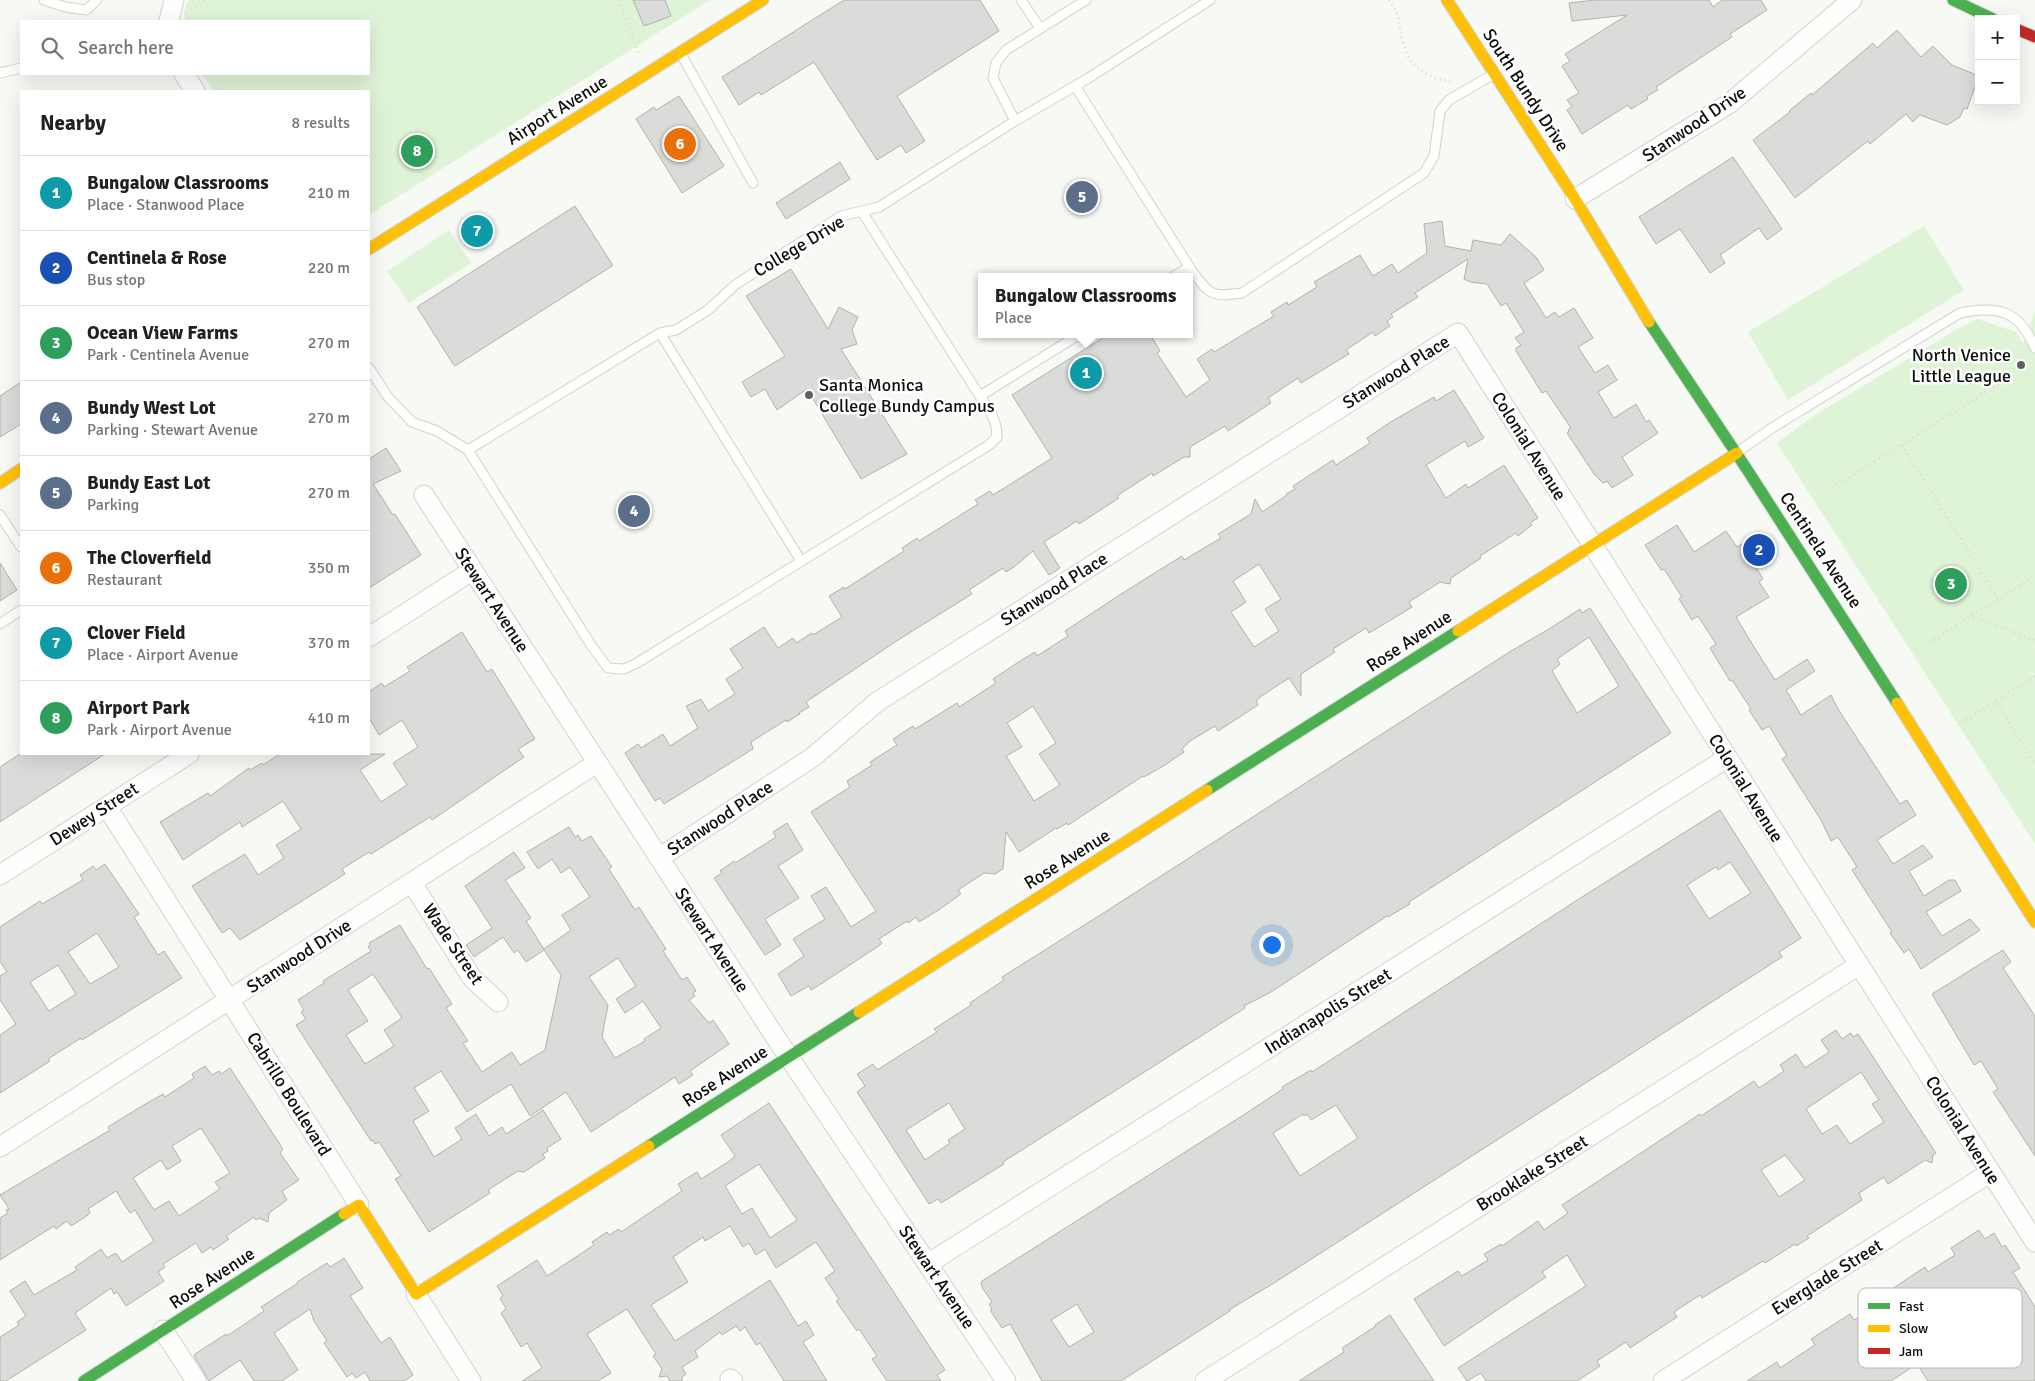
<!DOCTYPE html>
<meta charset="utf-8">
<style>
body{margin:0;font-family:Signika,sans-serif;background:#f6f6f6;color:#202124}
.controls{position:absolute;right:15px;top:15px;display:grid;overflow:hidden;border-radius:0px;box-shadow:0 5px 20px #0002}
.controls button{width:45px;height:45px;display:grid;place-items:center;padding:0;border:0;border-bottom:1px solid #e0e0e0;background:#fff;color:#202124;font:25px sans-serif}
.you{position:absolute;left:1271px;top:944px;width:18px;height:18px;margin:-12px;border:4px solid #fff;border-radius:50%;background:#1a73e8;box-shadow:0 0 0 8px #1a73e833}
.badge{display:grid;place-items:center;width:32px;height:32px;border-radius:50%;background:#5f605d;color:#fff;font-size:16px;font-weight:700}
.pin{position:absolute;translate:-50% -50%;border:2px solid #fff;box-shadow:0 1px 5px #0006}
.popup{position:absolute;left:978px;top:273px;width:215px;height:65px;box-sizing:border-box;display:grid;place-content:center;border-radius:0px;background:#fff;filter:drop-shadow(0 1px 4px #0005);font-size:16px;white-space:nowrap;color:#757577}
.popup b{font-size:19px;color:#202124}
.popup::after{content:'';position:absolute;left:50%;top:100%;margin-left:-10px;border:10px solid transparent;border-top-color:#fff}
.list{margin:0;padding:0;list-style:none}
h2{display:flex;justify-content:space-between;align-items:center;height:65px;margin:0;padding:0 20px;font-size:21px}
h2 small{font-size:16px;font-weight:400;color:#757577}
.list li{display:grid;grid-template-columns:32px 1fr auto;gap:15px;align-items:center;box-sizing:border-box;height:75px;padding:0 20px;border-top:1px solid #e0e0e0}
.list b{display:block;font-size:19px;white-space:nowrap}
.list p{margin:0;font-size:16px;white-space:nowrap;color:#757577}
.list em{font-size:16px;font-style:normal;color:#757577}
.icon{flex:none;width:28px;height:28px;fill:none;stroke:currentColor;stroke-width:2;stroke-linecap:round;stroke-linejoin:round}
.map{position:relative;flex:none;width:2035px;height:1381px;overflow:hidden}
.search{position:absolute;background:#fff;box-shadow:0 5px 20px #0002;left:20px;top:20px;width:350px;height:55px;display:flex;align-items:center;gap:12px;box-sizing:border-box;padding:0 18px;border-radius:0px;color:#757577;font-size:19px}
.panel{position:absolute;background:#fff;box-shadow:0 5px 20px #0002;left:20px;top:90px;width:350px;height:665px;border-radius:0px}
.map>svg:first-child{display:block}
.green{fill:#dff3d6}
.building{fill:#d9dcd8;stroke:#b0b2ae;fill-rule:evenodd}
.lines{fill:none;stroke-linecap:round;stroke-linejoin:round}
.lane-casing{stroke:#d0d3cf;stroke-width:11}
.street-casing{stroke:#d0d3cf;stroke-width:21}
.fast-casing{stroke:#d0d3cf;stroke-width:13}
.slow-casing{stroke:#d0d3cf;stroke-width:13}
.jam-casing{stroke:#d0d3cf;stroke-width:13}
.path{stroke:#dadada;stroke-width:3;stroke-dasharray:1 4;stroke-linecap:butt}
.lane{stroke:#fefefd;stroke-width:9}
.street{stroke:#fefefd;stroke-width:19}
.fast{stroke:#4caf50;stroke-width:11}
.slow{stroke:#ffc107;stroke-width:11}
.jam{stroke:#c62828;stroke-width:11}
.poi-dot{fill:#5f605d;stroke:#fff;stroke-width:2}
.labels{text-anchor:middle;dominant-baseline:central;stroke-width:5;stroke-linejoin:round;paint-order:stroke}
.street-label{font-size:18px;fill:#0d0e0c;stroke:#fff}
.poi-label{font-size:18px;fill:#0d0e0c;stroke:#fff;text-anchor:end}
.key{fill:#fff;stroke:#b6b7b6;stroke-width:1}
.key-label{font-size:14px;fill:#0d0e0c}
</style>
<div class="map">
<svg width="2035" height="1381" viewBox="0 0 2035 1381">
<rect width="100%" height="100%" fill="#f6f9f4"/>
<path class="green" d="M188,0H710L369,215V91H214L202,74H369V21H185L184,12Z
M1924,226L1964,290L1788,400L1748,332Z
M449,230L471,263L409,303L387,271Z
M2035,311V844L1777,443L1815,415L1954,331L1977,319L2016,332L2023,343Z"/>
<path class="building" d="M633,0H665L671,16L644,26Z
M844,0H980L999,31L897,96L925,141L906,153L901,145L877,160L814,62L761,95L759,92L739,105L722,77Z
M1595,0H1709L1713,7L1722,0H1761L1767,10L1730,34L1732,37L1656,87L1658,90L1647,96L1648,99L1631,109L1628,105L1582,134L1567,110L1572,107L1567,100L1579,93L1562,66L1570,61L1565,54L1627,15L1572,21L1569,3Z
M1897,30L1921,57L1933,46L1952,65L1979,76L1967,109L1964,108L1960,117L1947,125L1920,115L1913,122L1906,114L1870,144L1868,141L1795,198L1753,140L1790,112L1789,111L1811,93L1812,95L1873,43L1877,48Z
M679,96L724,166L682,193L636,119L654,107L656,110Z
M1733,157L1782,229L1767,240L1759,228L1720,255L1725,263L1710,273L1680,229L1656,244L1639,217Z
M840,162L850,179L786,219L776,203Z
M575,206L612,264V266L455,366L453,364L417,307Z
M1442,221L1445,246L1471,251L1473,240L1501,245L1510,234L1536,257L1544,270L1524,283L1546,318L1555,312L1559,317L1574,308L1593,338L1578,347L1595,373L1608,365L1617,380L1598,392L1614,418L1636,404L1646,422L1649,420L1658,433L1622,457L1633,475L1612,488L1607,481L1603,483L1594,474L1567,433L1569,432L1568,430L1571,428L1546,391L1542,393L1516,351V348L1521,345L1515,338L1524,332L1506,303L1501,306L1487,284L1470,282L1464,279L1468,259L1415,293L1418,297L1391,314L1393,317L1387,321L1390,326L1375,336L1373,332L1346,350L1349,354L1301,383L1298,378L1268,398L1271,403L1257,412L1228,431L1225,426L1190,447V457H1184L1153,476L1152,473L1117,496L1119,498L1079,524L1077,521L1044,542L1060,568L1049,575L1033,551L1014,567L1006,572L1003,568L969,590L972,594L898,640L806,702L809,707L799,713L800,714L787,722L786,720L751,742L753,749L664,804L660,798L655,801L625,753L638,744L641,748L663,734L670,746L698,728L686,706L701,699L708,711L735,694L726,679L743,668L730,649L764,627L778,648L793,638L796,643L812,633L813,635L842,617L829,596L844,587L845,589L904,551L902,548L917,538L919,541L978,504L975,500L990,491L993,495L1052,458L1012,395L1109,334H1150L1160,351L1157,353L1186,397L1210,380L1197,359L1212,349L1214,352L1274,316L1271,312L1287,302L1288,305L1317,287L1314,282L1360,255L1373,276L1392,264L1398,273L1427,253L1424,224Z
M791,269L828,329L839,307L858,317L852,330L857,344L841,349L907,454L861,479L807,389L777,410L765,389L751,397L742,382L785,356L746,296Z
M21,382V424L0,437V396Z
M1454,390L1484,438L1468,447L1465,441L1426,465L1446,498L1466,484L1468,488L1504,465L1538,518L1530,523L1532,525L1518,536L1516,533L1480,556L1481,558L1451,578L1450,584L1440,582L1409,602L1412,607L1399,615L1369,633L1366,628L1333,649L1335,652L1301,674V696L1289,678L1263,695L1256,701L1258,705L1218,731L1215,726L1190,741L1182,749L1184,752L1165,765L1144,777L1143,776L1068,825L1067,823L1057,829L1056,828L1019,852L1006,832L1003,869L995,874L984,873L958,890L961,894L940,909L919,922L916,917L908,923L907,921L879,939L882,943L880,945L824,982L811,990L809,986L791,996L778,974L804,956L793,939L825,919L811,896L826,887L851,927L876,911L811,812L850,787L847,781L872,765L870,762L897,745L893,739L913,726L915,729L957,703L959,707L996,683L993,679L1017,663L1035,652L1037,656L1068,636L1065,631L1121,594L1182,556L1184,560L1221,538L1218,534L1251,514L1255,499L1262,512L1287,495L1286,494L1295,489L1293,486L1333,460L1336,465L1370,443L1367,438L1389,423L1434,397L1436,401ZM1259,564L1281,599L1265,609L1279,631L1254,647L1231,612L1246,602L1233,581ZM1033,706L1056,743L1039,754L1060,785L1034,801L1006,756L1022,747L1007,723Z
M386,448L401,471L373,484L393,515L395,514L421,555L369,588V459Z
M1677,525L1694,552L1726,531L1737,547L1742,544L1763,579L1759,582L1769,597L1736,617L1754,647L1775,680L1807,659L1815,671L1786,690L1801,715L1831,695L1838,709L1900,804L1907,800L1916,815L1877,840L1893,864L1923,845L1933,857L1909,871L1924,896L1949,880H1955L1961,891L1926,912L1942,936L1970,919L1980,930L1921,969L1909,949L1904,953L1890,933L1892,932L1852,870L1857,867L1838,837L1831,841L1821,820L1782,759L1787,756L1769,726L1762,730L1749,710L1751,709L1732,680L1730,681L1710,648L1716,644L1698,616L1692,620L1679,599L1682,597L1664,569L1661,570L1645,545Z
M0,563L17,590L0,601Z
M1590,608L1671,733L1409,902L1410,904L1388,917L1387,916L1271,992L1244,1006L1245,1008L1003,1162L1004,1164L941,1203L938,1199L929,1204L857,1092L865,1086L857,1074L873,1064L877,1070L937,1032L934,1029L971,1005L970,1003L1004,980L1002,977L1105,912L1511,651L1549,629L1580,609L1582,613ZM1589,637L1619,686L1577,713L1552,671L1560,664L1557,659ZM949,1103L965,1129L948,1140L950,1143L925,1160L906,1130Z
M462,632L487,672L492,669L535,739L518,749L524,757L432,820L430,817L371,854L369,852L342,869L345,874L240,940L230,928L222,933L192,886L245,854L258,875L284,858L276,845L301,829L283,801L242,827L240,822L183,860L160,822L208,793L210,796L249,768L250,770L262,763L263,765L280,754H385L360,770L381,802L407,785L393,763L418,747L402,720L379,735L369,718V692L382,683L384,687L410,671L407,667Z
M20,754H105L0,822V767Z
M1720,810L1801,938L1779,952L1782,957L1274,1283L1229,1310L1230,1311L1121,1381H1042L1010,1324L1002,1328L990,1310L992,1309L989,1304L992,1302L983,1289L981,1283L982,1281L1245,1114L1283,1089L1282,1087L1311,1070L1312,1072L1582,897ZM1730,862L1751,893L1709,919L1687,885L1714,868L1717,867L1718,870ZM1336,1105L1358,1138L1300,1176L1273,1133L1303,1114L1304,1116L1307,1114L1311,1120ZM1077,1304L1094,1332L1069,1347L1051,1320Z
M787,823L803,850L778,866L799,898L765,919L781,945L765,955L714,878L722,873L720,871L734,861L735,863L776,837L773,832Z
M569,827L575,837L578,835L582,841L591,836L612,867L609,869L635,910L639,907L666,949L663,951L682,980L687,977L696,991L693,993L695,996L689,1000L709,1023L713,1020L729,1044L690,1071L693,1075L679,1084L675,1077L591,1132L566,1092L530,1116L511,1084L467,1112L441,1071L414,1088L429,1111L413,1121L434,1157L462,1139L455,1128L476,1114L489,1136L502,1127L506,1134L543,1110L561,1139L547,1148L548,1151L543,1154L545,1158L524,1172L518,1171L488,1190L490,1193L429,1232L395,1179L401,1176L379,1142L375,1144L373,1140L371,1141L296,1025L306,1019L301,1012L304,1010L298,1000L324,983L323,981L371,951L368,947L370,945L369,943L400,925L427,969L429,968L452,1004L446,1008L468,1041L463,1043L482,1072L512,1052L520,1065L545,1050L561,975L544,950L526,962L520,953L517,950L514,953L503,937L474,957L466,945L492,928L465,886L514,852L525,868L505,880L531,918L526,921L544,949L571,930L562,915L590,897L570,867L561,873L552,859L538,869L527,852ZM618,958L636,986L616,999L625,1013L643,1001L661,1028L644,1039L645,1041L615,1058L602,1037L608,1005L589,977ZM373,974L402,1018L384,1030L394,1046L365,1064L346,1035L368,1021L348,990Z
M105,864L139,914L134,917L158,955L164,951L182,978L82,1040L81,1038L48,1059L50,1061L0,1093V1035L16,1024L0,1000V976L7,972L0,961V927L40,901L42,904L83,880L80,875L93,866L96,870ZM97,933L119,967L90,984L68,952ZM58,965L76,994L49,1011L30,982Z
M2003,950L2011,962L2003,968L2035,1016V1156L1993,1092L1998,1089L1981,1061L1974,1065L1932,994Z
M1836,1030L1842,1039L1851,1033L1853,1037L1858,1034L1936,1153L1933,1155L1932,1163L1925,1160L1888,1184L1884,1177L1859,1193L1862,1200L1807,1236L1809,1238L1796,1246L1795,1244L1765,1263L1763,1261L1702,1298L1700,1295L1674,1312L1677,1317L1630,1348L1626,1342L1597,1361L1600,1366L1577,1381H1486L1481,1373L1467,1381L1458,1368L1586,1286L1567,1255L1542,1272L1546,1277L1444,1346L1414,1299L1458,1271L1462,1276L1488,1260L1484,1254L1501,1244L1502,1246L1538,1221L1544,1230L1568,1213L1562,1205L1700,1114L1701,1116L1754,1081L1759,1088L1784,1071L1780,1065L1796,1054L1805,1068L1829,1052L1821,1040ZM1861,1072L1879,1100L1872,1104L1884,1122L1850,1144L1837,1125L1822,1134L1806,1109ZM1785,1155L1805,1180L1779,1197L1761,1170Z
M205,1066L212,1075L219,1071L221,1074L230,1068L283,1149L280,1153L299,1180L282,1191L287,1200L269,1213L268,1222L259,1218L256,1220L254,1217L226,1236L229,1239L213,1250L211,1247L202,1253L196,1243L163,1264L165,1267L158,1272L164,1281L126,1306L117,1292L114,1294L111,1288L75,1313L86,1330L6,1381H0V1337L19,1325L17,1322L26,1316L10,1291L25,1281L34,1295L77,1270L75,1267L101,1249L107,1258L116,1253L122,1262L154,1241L135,1210L130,1213L116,1191L88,1209L90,1212L88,1215L71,1226L67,1221L56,1229L54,1226L0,1260V1218L8,1213L6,1210L9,1209L0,1195L110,1130L108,1127L137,1109L163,1094L165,1097L194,1078L192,1074ZM201,1128L230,1173L215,1182L220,1189L179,1216L169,1201L154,1210L133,1178L161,1160L167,1170L181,1161L172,1146Z
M769,1103L945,1370L937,1375L941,1381H887L872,1359L877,1356L859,1329L857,1331L836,1301L839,1299L825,1278L835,1271L816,1242L776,1268L765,1249L756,1255L749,1243L743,1247L730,1226L705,1241L703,1237L673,1257L688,1282L651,1305L675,1341L770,1280L798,1326L806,1321L814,1335L803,1342L827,1381H784L760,1343L756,1345L745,1327L740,1331L736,1326L722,1335L720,1332L695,1351L698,1357L682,1367L686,1374L682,1377V1381H670L667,1376L659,1377L662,1369L653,1356L656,1354L627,1309L587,1334L611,1373L598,1381H522L542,1368L527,1343L521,1347L501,1313L506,1309L500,1298L503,1296L497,1286L537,1260L547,1276L594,1245L592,1242L607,1232L609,1235L619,1229L621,1232L682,1191L678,1184L697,1172L701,1179L728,1162L735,1156L721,1135ZM759,1164L797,1220L770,1238L752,1208L742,1214L725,1186Z
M1979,1230L1985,1239L1994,1233L2002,1247L2005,1245L2020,1268L2013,1272L2035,1307V1381H1928L1917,1364L1891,1381H1747L1777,1362L1780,1368L1815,1345L1811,1339L1850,1314L1854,1320L1880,1304L1877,1299L1925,1267L1928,1272L1955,1255L1951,1248Z
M344,1258L363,1288L350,1296L381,1343L390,1337L413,1375L404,1381H370L365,1372L356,1378L352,1373L347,1377L324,1343L327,1341L314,1321L310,1309L274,1333L298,1370L282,1381H254L240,1360L209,1381L194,1356L195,1354L226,1334L227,1336L264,1311L261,1307L298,1283L297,1282L327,1263L330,1267Z
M1390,1315L1434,1381H1299L1344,1352L1342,1348L1376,1326L1375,1325Z"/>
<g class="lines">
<defs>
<path id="lane" d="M44,0L65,7L86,10L97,0
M1021,0L1040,28
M681,54L753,183
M0,73L21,68
M1075,86L1192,271C1211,296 1211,297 1242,293L1424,173L1434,156L1440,111L1449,100L1492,75
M1015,121L993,78L996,63L1006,50L1086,0
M1173,277L1189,267
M660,333L801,561
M369,368L388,397L412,422L437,431L468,450L591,645L608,668L624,669L637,663L989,445L997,437L996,426L992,415L862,212
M980,396L1080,334
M468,450L650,339L660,333L676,330L708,310L735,285L841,216L879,207L1015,121L1087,79L1210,0
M1739,451L1772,428L1960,313C1998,305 2019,310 2035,348
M0,515L21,547
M0,624L21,610"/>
<path id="street" d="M169,21L174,0
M184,74L195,91
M1575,199L1730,103L1852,0
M424,495L774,1035L1006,1381
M369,637L473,570
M107,807L359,1205
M659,858L813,757L877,702L1458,333L2035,1242
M0,875L189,754
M412,883L472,978L498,1002
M0,1147L597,763
M929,1263L1727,758
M416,1294L471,1381
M163,1330L196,1381
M730,1379L733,1381
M1205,1381L1859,965
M1663,1381L1991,1172"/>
<path id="fast" d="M1953,0L1993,19
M1649,322L1748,471L1897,703
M1207,790L1458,631
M649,1146L859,1012
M84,1381L344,1214"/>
<path id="slow" d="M1447,0L1575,199L1649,322
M369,249L763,0
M0,483L21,469
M1458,631L1737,453
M1897,703L2035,922
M859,1012L1207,790
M344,1214L359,1205L416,1294L649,1146"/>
<path id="jam" d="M2016,29L2035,37"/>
</defs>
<use href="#lane" class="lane-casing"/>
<use href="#street" class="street-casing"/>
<use href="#fast" class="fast-casing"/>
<use href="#slow" class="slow-casing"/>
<use href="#jam" class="jam-casing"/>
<path class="path" d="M619,0L639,54
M1389,0C1401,16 1398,25 1403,43C1409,67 1428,79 1451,81
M191,9L206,0
M213,81L219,91
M1902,445L1998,599
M1832,488L2013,375
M1973,616L2035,641
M1930,642L2035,576
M1996,701L2035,765
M1958,725L2035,676"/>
<use href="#lane" class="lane"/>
<use href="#street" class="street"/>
<use href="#fast" class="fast"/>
<use href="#slow" class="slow"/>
<use href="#jam" class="jam"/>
</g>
<g class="poi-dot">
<circle cx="2021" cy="365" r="5"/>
<circle cx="809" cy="395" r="5"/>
</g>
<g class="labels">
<g class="street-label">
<text transform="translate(1526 90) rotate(57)">South Bundy Drive</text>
<text transform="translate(557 110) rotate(-32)">Airport Avenue</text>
<text transform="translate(1694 124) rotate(-34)">Stanwood Drive</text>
<text transform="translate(799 246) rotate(-31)">College Drive</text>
<text transform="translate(1396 372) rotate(-32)">Stanwood Place</text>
<text transform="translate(1529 446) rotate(58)">Colonial Avenue</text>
<text transform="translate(1821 550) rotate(57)">Centinela Avenue</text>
<text transform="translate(1054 589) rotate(-32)">Stanwood Place</text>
<text transform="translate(492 600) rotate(57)">Stewart Avenue</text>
<text transform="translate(1409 641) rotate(-33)">Rose Avenue</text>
<text transform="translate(1746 788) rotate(58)">Colonial Avenue</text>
<text transform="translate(94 814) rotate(-33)">Dewey Street</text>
<text transform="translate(720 818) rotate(-33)">Stanwood Place</text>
<text transform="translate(1067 859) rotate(-32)">Rose Avenue</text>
<text transform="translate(712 940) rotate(57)">Stewart Avenue</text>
<text transform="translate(453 944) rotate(56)">Wade Street</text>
<text transform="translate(299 956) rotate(-33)">Stanwood Drive</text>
<text transform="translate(1328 1011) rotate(-32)">Indianapolis Street</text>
<text transform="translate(725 1076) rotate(-33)">Rose Avenue</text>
<text transform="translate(289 1094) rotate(58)">Cabrillo Boulevard</text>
<text transform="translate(1963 1130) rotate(58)">Colonial Avenue</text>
<text transform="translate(1532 1173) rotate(-32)">Brooklake Street</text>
<text transform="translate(937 1277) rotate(56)">Stewart Avenue</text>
<text transform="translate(1827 1277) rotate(-32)">Everglade Street</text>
<text transform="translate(212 1278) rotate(-33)">Rose Avenue</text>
</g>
<g class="poi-label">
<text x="2011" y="355">North Venice<tspan x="2011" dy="21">Little League</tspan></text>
<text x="819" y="385" text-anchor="start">Santa Monica<tspan x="819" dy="21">College Bundy Campus</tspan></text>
</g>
</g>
<rect x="1858" y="1288" width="164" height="80" rx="8" class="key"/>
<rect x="1868" y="1303" width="22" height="6" fill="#4caf50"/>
<rect x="1868" y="1325" width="22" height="7" fill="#ffc107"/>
<rect x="1868" y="1348" width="22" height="6" fill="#c62828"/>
<g class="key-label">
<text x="1899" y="1311">Fast</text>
<text x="1899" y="1333">Slow</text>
<text x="1899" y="1356">Jam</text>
</g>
</svg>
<div class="controls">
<button>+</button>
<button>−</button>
</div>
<div class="you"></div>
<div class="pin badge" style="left:1086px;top:373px;background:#0f9aa8">1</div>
<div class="popup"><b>Bungalow Classrooms</b>Place</div>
<div class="pin badge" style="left:1759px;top:550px;background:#1a4fb4">2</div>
<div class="pin badge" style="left:1951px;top:584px;background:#2e9e5b">3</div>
<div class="pin badge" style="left:634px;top:511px;background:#5c6f8a">4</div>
<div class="pin badge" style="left:1082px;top:197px;background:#5c6f8a">5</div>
<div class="pin badge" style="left:680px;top:144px;background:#e8710a">6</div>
<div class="pin badge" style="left:477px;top:231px;background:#0f9aa8">7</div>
<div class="pin badge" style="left:417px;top:151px;background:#2e9e5b">8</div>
<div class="search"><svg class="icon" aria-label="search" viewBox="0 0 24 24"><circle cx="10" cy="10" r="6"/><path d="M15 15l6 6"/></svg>Search here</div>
<section class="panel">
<h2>Nearby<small>8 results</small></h2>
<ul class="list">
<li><span class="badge" style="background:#0f9aa8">1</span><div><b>Bungalow Classrooms</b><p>Place · Stanwood Place</p></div><em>210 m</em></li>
<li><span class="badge" style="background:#1a4fb4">2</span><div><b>Centinela &amp; Rose</b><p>Bus stop</p></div><em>220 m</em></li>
<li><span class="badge" style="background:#2e9e5b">3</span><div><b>Ocean View Farms</b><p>Park · Centinela Avenue</p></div><em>270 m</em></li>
<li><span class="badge" style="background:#5c6f8a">4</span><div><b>Bundy West Lot</b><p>Parking · Stewart Avenue</p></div><em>270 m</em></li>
<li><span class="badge" style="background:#5c6f8a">5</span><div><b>Bundy East Lot</b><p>Parking</p></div><em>270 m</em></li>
<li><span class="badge" style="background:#e8710a">6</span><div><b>The Cloverfield</b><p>Restaurant</p></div><em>350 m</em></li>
<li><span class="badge" style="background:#0f9aa8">7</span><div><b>Clover Field</b><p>Place · Airport Avenue</p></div><em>370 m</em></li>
<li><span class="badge" style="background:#2e9e5b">8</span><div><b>Airport Park</b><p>Park · Airport Avenue</p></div><em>410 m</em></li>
</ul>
</section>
</div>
